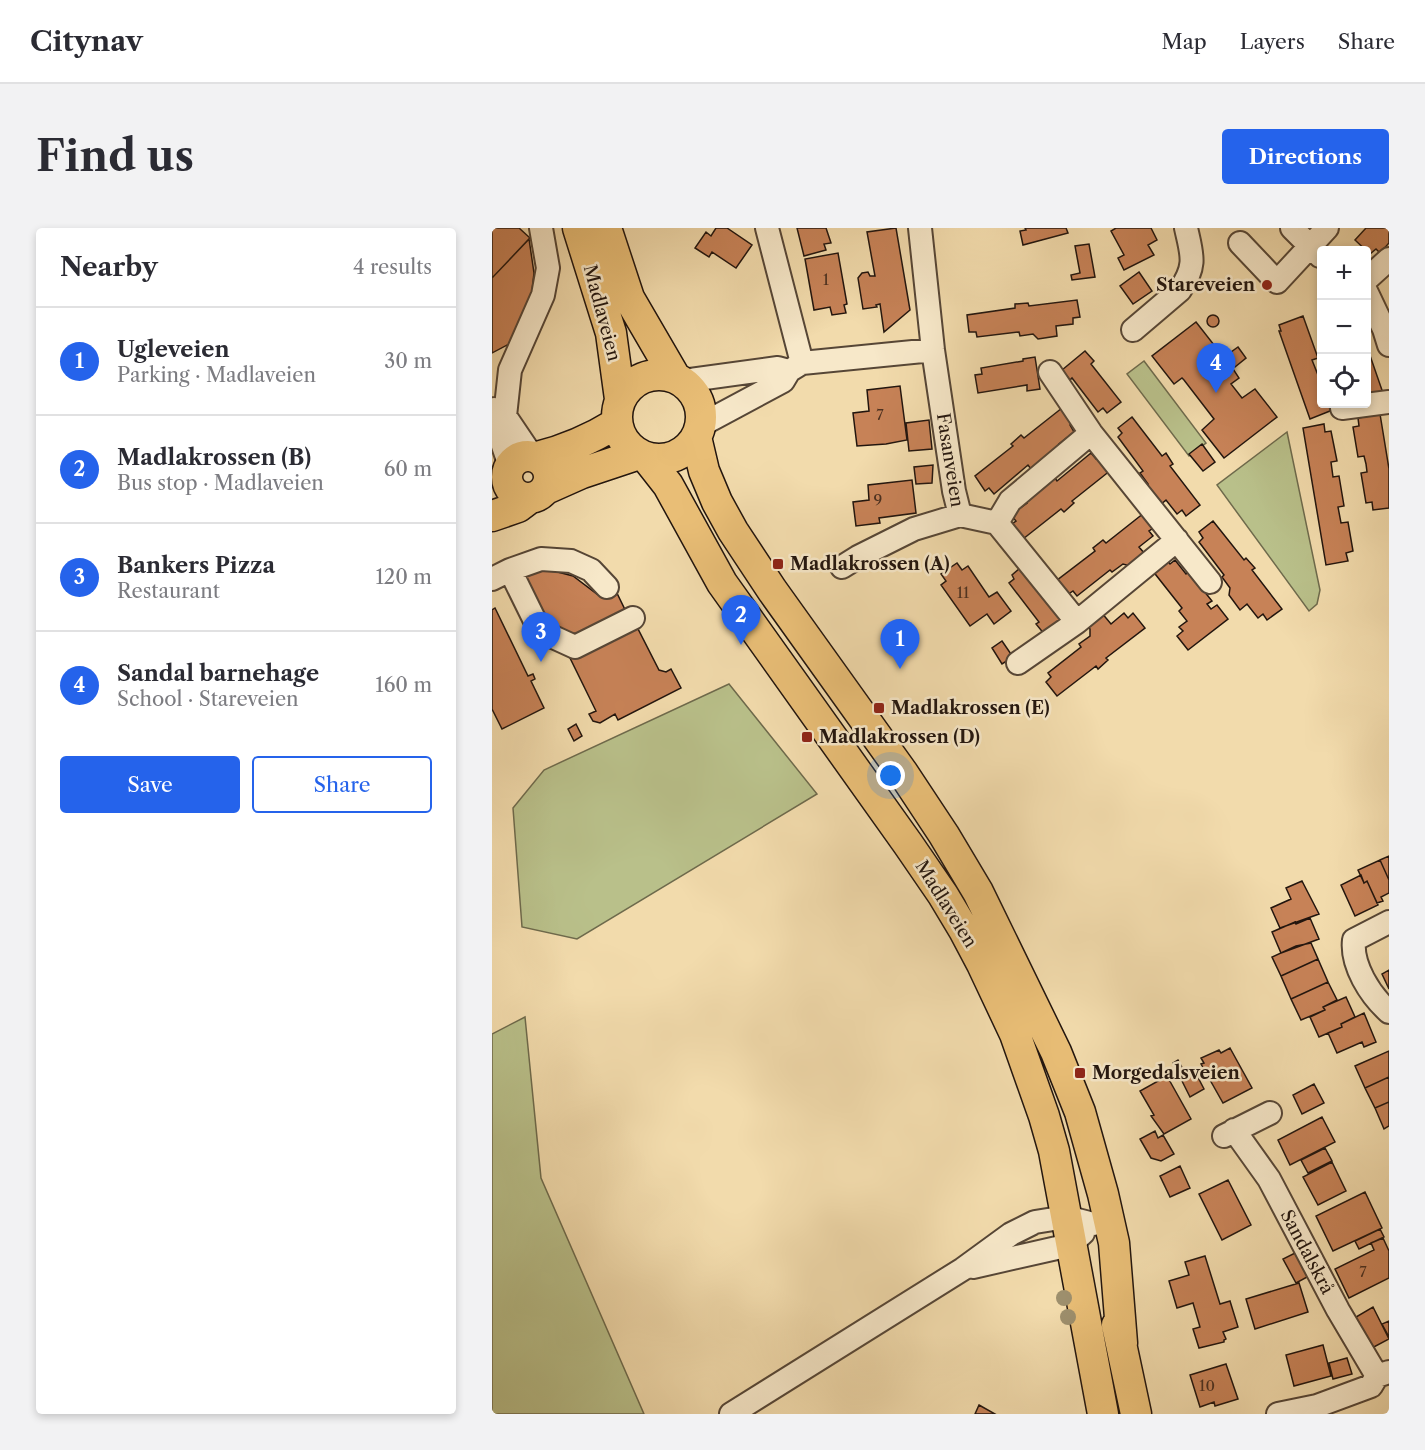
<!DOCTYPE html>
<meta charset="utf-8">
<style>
body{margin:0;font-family:"Libre Caslon Text",serif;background:#f2f2f3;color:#2b2b33}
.controls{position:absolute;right:18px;top:18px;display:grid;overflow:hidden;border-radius:6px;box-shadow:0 3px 9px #0003}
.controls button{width:54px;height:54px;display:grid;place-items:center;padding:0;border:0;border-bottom:2px solid #e1e1e2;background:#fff;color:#2b2b33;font:30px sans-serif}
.you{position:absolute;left:399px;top:548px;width:21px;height:21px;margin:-15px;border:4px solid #fff;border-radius:50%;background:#1a73e8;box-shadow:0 0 0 9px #1a73e833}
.badge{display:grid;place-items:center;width:39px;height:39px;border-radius:50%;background:#2563eb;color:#fff;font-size:20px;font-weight:700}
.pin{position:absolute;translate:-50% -50px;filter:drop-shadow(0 2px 3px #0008)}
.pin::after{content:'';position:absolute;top:32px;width:21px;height:18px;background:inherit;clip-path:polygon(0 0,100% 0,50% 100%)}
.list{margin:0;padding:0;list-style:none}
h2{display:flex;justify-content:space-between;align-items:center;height:78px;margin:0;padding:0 24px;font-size:26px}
h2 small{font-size:20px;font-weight:400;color:#7c7c81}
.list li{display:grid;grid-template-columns:39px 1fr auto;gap:18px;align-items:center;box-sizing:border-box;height:108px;padding:0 24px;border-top:2px solid #e1e1e2}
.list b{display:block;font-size:22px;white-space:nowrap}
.list p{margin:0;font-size:20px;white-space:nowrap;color:#7c7c81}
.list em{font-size:20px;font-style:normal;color:#7c7c81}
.actions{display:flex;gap:12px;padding:18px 24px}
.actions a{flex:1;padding:14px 0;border:2px solid #2563eb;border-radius:6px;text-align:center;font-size:21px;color:#2563eb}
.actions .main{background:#2563eb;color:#fff}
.icon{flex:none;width:33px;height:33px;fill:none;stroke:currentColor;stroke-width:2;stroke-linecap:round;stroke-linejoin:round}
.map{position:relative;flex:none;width:897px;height:1186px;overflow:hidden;border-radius:6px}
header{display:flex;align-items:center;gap:36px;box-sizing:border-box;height:84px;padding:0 30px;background:#fff;border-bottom:2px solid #e1e1e2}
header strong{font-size:28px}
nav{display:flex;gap:33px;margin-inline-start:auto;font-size:21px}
.intro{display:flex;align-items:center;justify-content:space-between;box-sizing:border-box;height:144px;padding:0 36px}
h1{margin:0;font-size:42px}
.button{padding:15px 27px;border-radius:6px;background:#2563eb;color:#fff;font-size:21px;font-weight:700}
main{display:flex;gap:36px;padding:0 36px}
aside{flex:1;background:#fff;border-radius:6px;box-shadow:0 3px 9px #0003}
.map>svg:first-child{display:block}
.green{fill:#b9c08a;stroke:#6e6a4c;stroke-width:1.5}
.building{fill:#c78257;stroke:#22150e;stroke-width:1.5}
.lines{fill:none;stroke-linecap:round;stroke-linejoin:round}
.minor-casing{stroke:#564636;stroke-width:26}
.major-casing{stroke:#22150e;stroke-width:33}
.minor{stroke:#f7e8c9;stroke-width:22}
.major{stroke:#e9be76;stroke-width:30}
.tree{fill:#9d8f6d}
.poi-dot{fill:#8f2418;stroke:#f7e8c9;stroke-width:2}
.labels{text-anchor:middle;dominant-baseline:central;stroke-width:5;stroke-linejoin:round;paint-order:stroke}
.number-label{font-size:15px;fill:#4b3020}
.poi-label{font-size:18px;font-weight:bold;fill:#22150e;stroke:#f7e8c9;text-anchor:start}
.street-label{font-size:18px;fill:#22150e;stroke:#f7e8c9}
</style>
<header>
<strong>Citynav</strong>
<nav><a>Map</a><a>Layers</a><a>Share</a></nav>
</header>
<div class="intro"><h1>Find us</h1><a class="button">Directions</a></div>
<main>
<aside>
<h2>Nearby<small>4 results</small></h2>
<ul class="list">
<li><span class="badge">1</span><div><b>Ugleveien</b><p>Parking · Madlaveien</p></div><em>30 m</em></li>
<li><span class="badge">2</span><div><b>Madlakrossen (B)</b><p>Bus stop · Madlaveien</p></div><em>60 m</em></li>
<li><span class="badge">3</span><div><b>Bankers Pizza</b><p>Restaurant</p></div><em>120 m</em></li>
<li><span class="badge">4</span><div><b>Sandal barnehage</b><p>School · Stareveien</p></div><em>160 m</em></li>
</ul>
<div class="actions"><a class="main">Save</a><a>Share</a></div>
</aside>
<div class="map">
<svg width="897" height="1186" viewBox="0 0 897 1186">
<rect width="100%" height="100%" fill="#f2dbac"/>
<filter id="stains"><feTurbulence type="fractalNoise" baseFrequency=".00333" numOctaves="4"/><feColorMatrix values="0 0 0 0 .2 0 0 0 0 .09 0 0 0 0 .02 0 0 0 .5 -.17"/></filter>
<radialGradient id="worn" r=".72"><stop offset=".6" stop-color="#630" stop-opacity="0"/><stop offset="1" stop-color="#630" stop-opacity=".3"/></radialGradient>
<path class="green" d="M652,133L714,215L697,228L635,146Z
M795,204L828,362L825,376L817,383L725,257Z
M237,456L325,566L85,711L30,699L21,580L52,542Z
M33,789L49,950L152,1186H0V806Z"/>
<path class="building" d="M0,0H27L38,10L0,50Z
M224,0H235L260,17L244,40L220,24L217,29L203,20L214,4L219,8Z
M305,0H334L339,15L332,16L334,22L312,28Z
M404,0L418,82L392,104L388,76L384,77L385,79L371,81L366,50L370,45L376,44L378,48H383L375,4Z
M533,0H574L576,5L531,17L528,3L534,2Z
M624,0H659L665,12L656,17L662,27L632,42L626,30L632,27L619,3Z
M874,0H897V15L888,25L884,21L878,26L863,12Z
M37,11L42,45L39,72L19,115L0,125V50Z
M597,16L603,49L580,52L579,47L588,45L583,18Z
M346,25L355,76L352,77L354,85L340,87L338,79L322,82L313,31Z
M647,44L660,63L641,76L628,58Z
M585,72L588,89L581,90V96L564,98L565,108L546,111L541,106L528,108L527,104L485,109L484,104H477L475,87L523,80V76L536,75L537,78Z
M715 93a6 6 0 1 1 12 0a6 6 0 1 1-12 0Z
M811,88L826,130L820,132L826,147L830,146V176H837L838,183L818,191L787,103H789L787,97Z
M704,94L726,122L718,128L719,130L724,137L734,130L747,150L739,156L750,170L763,161L785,189L732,230L710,202L722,191L692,152L690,150L682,156L660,128Z
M874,116L891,165L874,171Z
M746,119L754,130L743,139L735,127Z
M593,123L602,133L599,136L629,174L615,185L611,180L606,184L580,150L578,152L570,142Z
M543,129L548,161L535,163V157L486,165L483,147L490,146L489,140L531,133V131Z
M408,158L415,212L394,216L365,218L361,185L377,183L375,162Z
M570,180L581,195L578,197L582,204L567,216L571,222L539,241L536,237L502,266L497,260L493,263L483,248L521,218L519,216L529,207L532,210Z
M888,186L897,241V280L881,282L880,274L874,275L869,245L875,244L874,236L872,228L866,229L861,199L867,198L866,190Z
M640,189L670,228L674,225L681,236L678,238L708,277L694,288L690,282L685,286L674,272L667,278L656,262V256L648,245L651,243L626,209L630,205L626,200Z
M437,192L440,221L417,223L414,195Z
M832,196L833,204L839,203L845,233L839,234L841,249L847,248L852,278L846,279L849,295L856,294L861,323L854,325L856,333L834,337L811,200Z
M710,216L723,234L711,243L697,226Z
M599,225L604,231L607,228L619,242L580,273L582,275L572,284L569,281L531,311L520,296L524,293L519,287L535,275L530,269L563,250L565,253Z
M441,237L440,255L424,256L422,239Z
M420,252L424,285L387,290L388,295L364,298L361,274L377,272L376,257Z
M652,285L663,299L657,303L661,308L647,319L653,326L638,338L631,336L620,344L618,342L585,368L581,363L575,367L564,353L603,323L601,320L611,312L614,315Z
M721,293L752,332L754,330L763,340L760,342L790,381L775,392L771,386L766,390L755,376L748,382L737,367L738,360L730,349L732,347L707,314L711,310L707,304Z
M674,330L678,336L683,332L694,346L701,340L712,363L720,373L715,376L719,381L725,377L736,391L696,422L685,408L691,403L687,399L695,393L687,383L690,380L660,342Z
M465,335L470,342L476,338L497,369L505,364L519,383L502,396L495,386L478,398L449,357L454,353L449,346Z
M527,341L576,388L553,407L544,396L547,394L517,355L522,351L520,347Z
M58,342L81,348L105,366L121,357L142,400L145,399L167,442L174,444L179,441L189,460L126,492L123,486L108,495L101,493L97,486L104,483L74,422L25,349L36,344Z
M3,380L36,448L41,446L43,451L39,453L52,480L10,501L0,481V382Z
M609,384L619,396L632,385L636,390L641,385L653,400L614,430L616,432L606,441L604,438L565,468L554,454L559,449L556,445L589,419L587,416L598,408V401L594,396Z
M510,413L521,429L510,436L500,420Z
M84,496L90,508L82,513L76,501Z
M897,628V652L888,632Z
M888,632L897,652V665L889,669L891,673L885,675L875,653L872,655L866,642Z
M869,647L872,655L875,653L886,677L863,688L849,657Z
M810,653L827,686L788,700L779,680L799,671L794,660Z
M818,690L827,711L789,725L780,704L803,694L804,696Z
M819,715L826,731L789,748L780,729L804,718Z
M826,731L836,754L799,771L789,748Z
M897,742V761L890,746Z
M836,754L845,772L831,779L833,782L809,792L799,771Z
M854,769L863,789L849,796L850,799L827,809L818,789L833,782L831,779Z
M872,785L884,814L872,819L870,814L845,825L836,805L850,799L849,796Z
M738,820L760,860L731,875L709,836L712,835L709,830L727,822L729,825Z
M897,823V849L873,860L863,838Z
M686,832L693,845L701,840L712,861L698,869L681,835Z
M675,848L699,891L672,906L659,888L662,887L648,863Z
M897,849V874L883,880L873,860Z
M822,856L832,875L810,886L801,867Z
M897,874V898L892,901L883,880Z
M830,889L843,914L798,937L786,912Z
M663,903L666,910L671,907L682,926L669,933L659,930L648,911Z
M833,920L840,933L816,945L809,932Z
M840,934L854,963L826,977L811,949Z
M688,938L698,960L678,969L668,948Z
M736,952L759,997L730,1012L707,966Z
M873,964L890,1000L841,1023L824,988Z
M888,1001L892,1009L867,1021L863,1013Z
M891,1010L897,1023V1050L857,1070L843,1041L882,1022L879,1015Z
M807,1023L819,1047L804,1055L791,1031Z
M713,1028L728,1076L738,1073L746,1099L731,1104L734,1111L732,1112V1114L707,1120L701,1101L708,1099L701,1075L685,1080L677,1053L697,1047L693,1034Z
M807,1055L816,1084L763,1101L754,1071Z
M881,1079L897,1111L880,1120L864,1089Z
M897,1093V1109L890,1096Z
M831,1117L839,1148L802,1158L794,1127Z
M855,1130L860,1146L841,1151L837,1135Z
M734,1136L746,1171L723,1178L722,1174L708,1179L698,1147Z
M487,1177L503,1186H483Z"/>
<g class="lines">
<defs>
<path id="minor" d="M275,0L310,135
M428,0L441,122L462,263L468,287
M800,0L828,28
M748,15L785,54L835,0
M874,52L897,31
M874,63L892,101L897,117
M641,102L688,62C705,37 700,27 694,0
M558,144L599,205L718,354
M191,153L286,140L297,143
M850,180L897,174
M2,181L13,188L40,228
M13,188L18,142L51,67L56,40L49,0
M209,197L291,153L297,143L310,135L441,122
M0,200L8,209L18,238
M505,295L585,394
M350,339L366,329L422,301L468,287L505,295L518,273L599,205
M18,342L49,331L79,333L99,342L115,359
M0,351L18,342L48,403L83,419L141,390
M526,435L585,394L685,312
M897,694L862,712C859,737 878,767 897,784
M742,902L777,951L846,1082L885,1148L897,1144
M732,908L778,885
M481,1039L578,1017L591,1005
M239,1186L471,1041L519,1006L543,994L574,989L601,996
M786,1186L825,1178L879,1158L885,1148"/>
<path id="major" d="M86,0L119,105L128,171
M114,0L137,70L183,149
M125 189a42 42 0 1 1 84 0a42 42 0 1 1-84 0Z
M204,209L212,243L225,274L241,303L280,362L411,545L452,607L486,664L564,824L588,884L611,966L622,1015L630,1115
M15 249a21 21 0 1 1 42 0a21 21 0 1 1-42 0Z
M45,229C74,222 99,211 125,195
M154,229L176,257L230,355L416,616L451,667L472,702L490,736L523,806L552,888L562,923L611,1186
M54,261L90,245L147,226
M0,288L26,279L38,270
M625,1097L644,1186"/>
</defs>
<use href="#minor" class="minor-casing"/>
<use href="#major" class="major-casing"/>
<use href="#minor" class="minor"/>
<use href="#major" class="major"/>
</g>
<g class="tree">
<circle cx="572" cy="1070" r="8"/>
<circle cx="576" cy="1089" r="8"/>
</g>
<g class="poi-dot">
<circle cx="775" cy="57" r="6"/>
<rect x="280" y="330" width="12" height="12" rx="3"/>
<rect x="381" y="474" width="12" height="12" rx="3"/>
<rect x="309" y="503" width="12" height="12" rx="3"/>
<rect x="582" y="839" width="12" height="12" rx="3"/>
</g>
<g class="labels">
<g class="number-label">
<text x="334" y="51">1</text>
<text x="388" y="186">7</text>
<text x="386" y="271">9</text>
<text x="471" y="364">11</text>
<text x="871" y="1043">7</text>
<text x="715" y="1157">10</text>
</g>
<g class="poi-label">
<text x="763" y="57" text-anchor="end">Stareveien</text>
<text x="298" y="336">Madlakrossen (A)</text>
<text x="399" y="480">Madlakrossen (E)</text>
<text x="327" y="509">Madlakrossen (D)</text>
<text x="600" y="845">Morgedalsveien</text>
</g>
<g class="street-label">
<text transform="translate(110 85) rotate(75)">Madlaveien</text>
<text transform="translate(458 232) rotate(81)">Fasanveien</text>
<text transform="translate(454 676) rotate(58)">Madlaveien</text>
<text transform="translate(815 1024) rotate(62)">Sandalskrå</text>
</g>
</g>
<rect width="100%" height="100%" filter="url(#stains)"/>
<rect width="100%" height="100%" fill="url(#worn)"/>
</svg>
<div class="controls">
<button>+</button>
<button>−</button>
<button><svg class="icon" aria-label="locate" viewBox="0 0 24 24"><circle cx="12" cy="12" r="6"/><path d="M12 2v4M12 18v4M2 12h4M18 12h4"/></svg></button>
</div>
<div class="you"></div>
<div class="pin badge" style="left:408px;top:441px">1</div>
<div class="pin badge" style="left:249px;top:417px">2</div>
<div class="pin badge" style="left:49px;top:434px">3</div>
<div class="pin badge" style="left:724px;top:165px">4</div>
</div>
</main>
